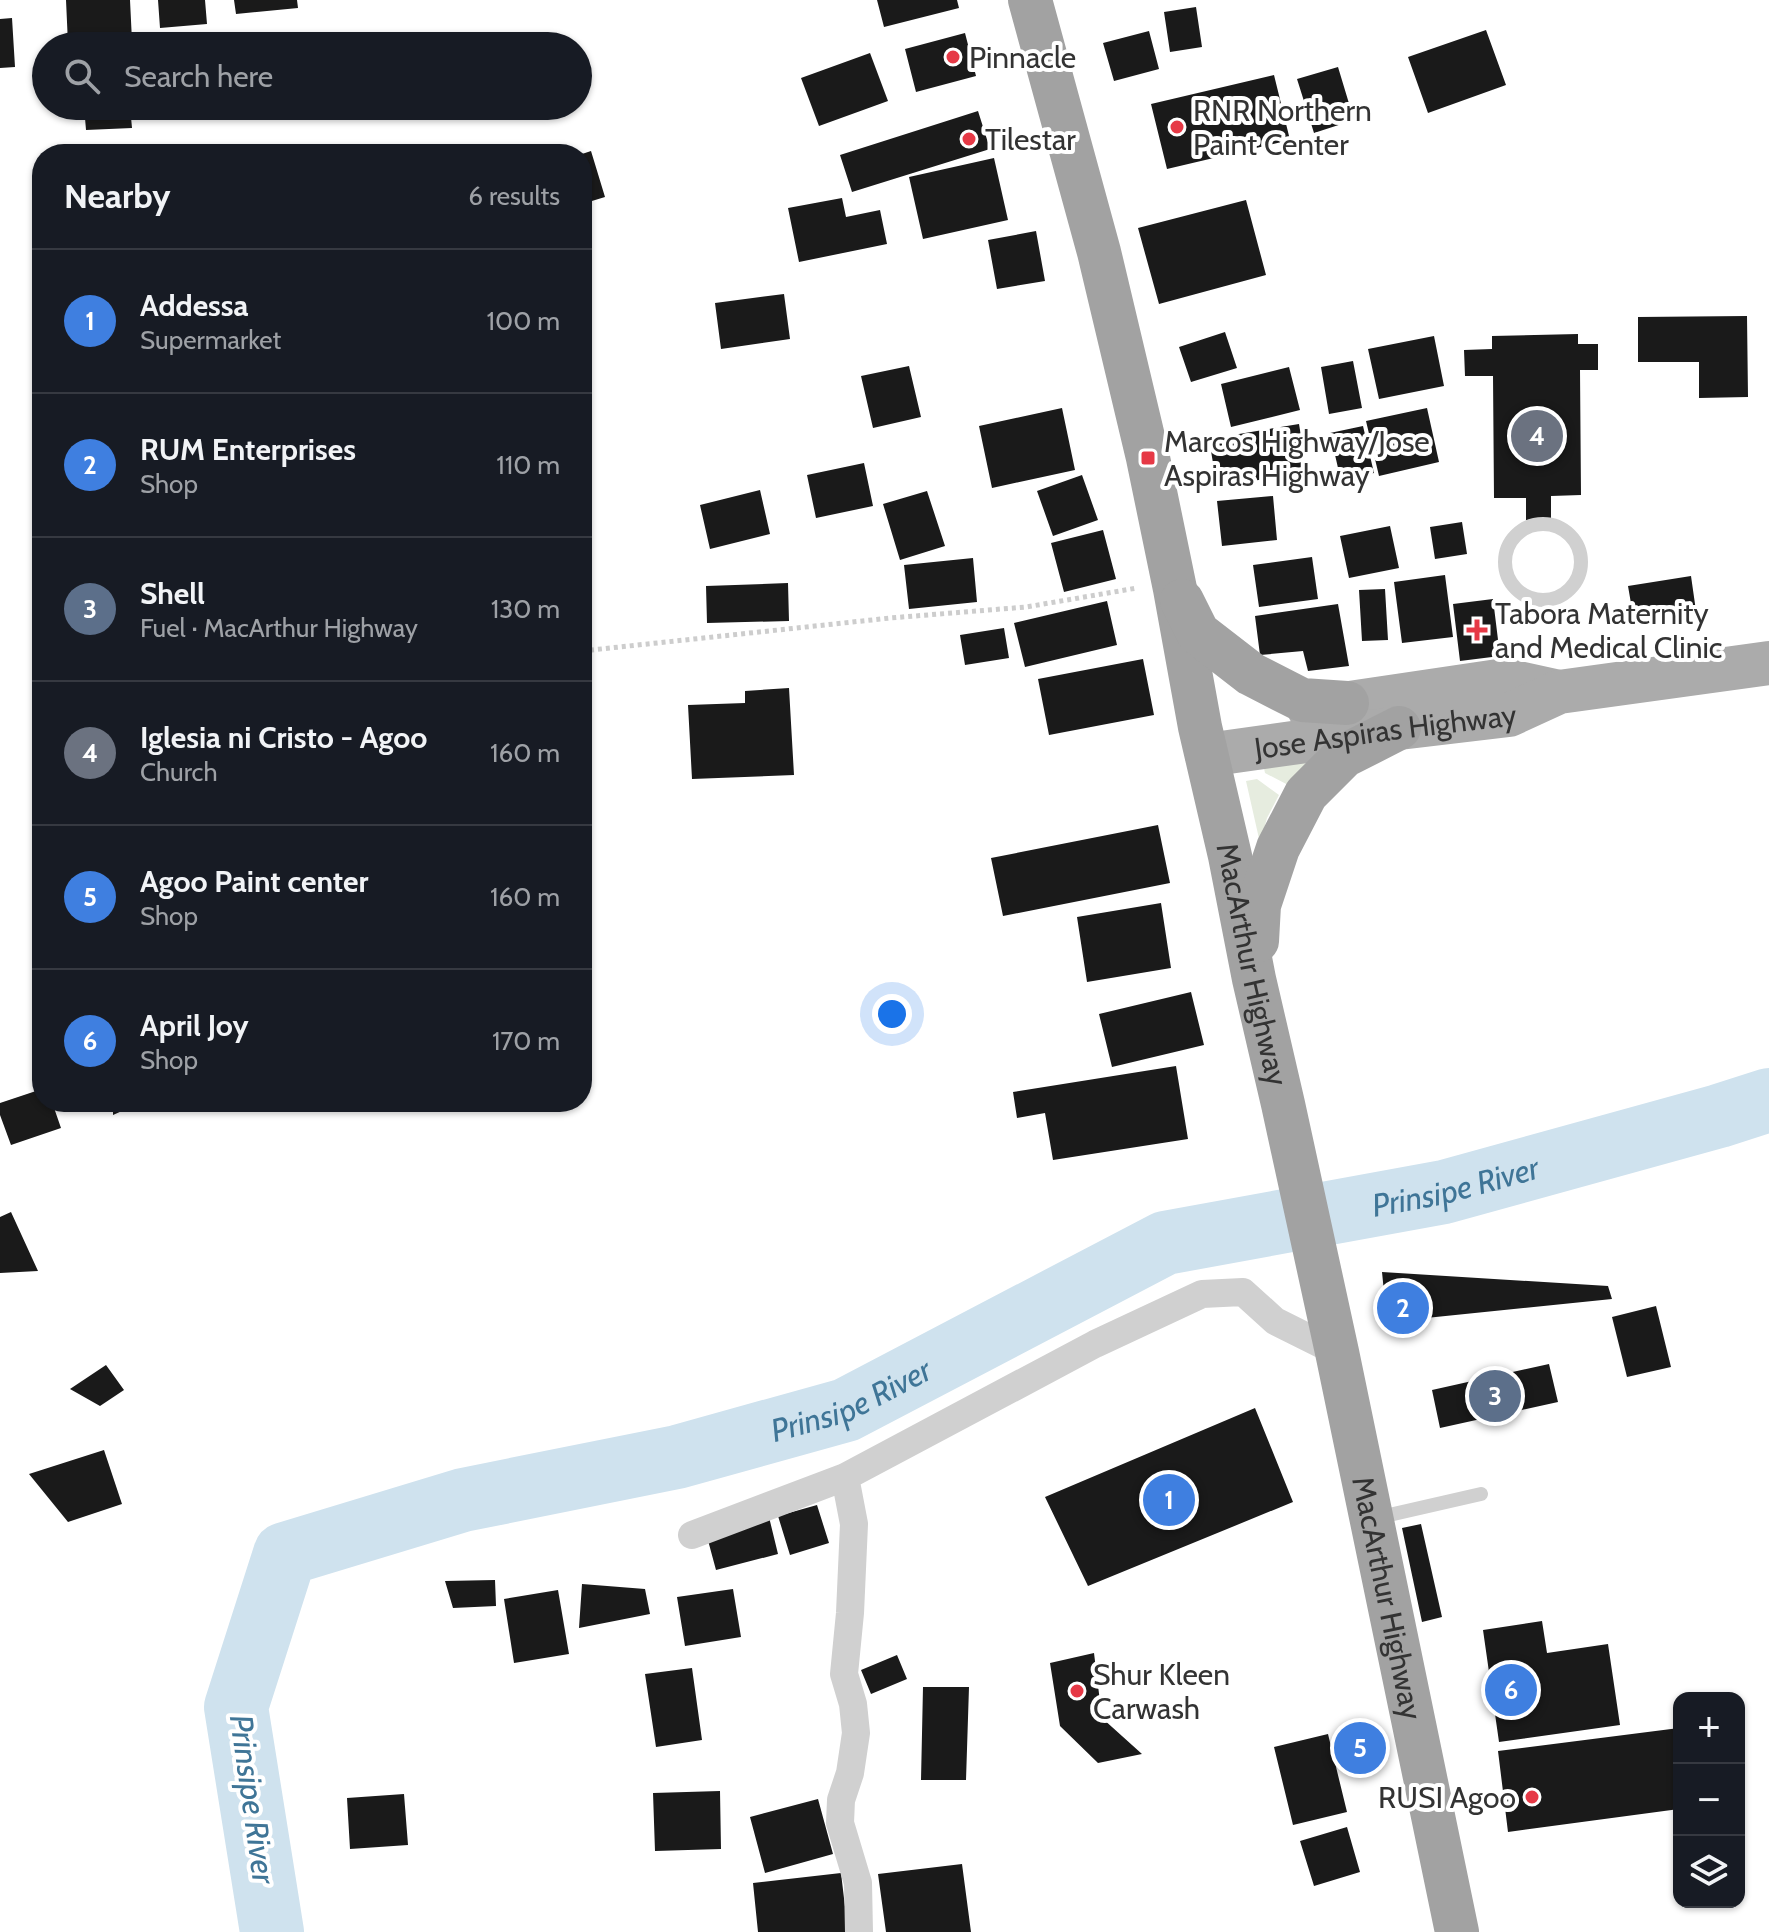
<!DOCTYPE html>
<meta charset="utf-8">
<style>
body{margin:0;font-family:Cabin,sans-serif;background:#242831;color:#f1f3f6}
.controls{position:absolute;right:24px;bottom:24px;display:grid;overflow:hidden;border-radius:16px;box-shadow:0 2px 6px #0004}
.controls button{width:72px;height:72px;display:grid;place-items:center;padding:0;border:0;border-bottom:2px solid #363941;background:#171b24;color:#f1f3f6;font:40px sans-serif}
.you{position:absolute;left:892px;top:1014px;width:28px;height:28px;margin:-20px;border:6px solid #fff;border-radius:50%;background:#1a73e8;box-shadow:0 0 0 12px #1a73e833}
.badge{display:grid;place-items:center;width:52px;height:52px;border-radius:50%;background:#db2777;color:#fff;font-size:26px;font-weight:700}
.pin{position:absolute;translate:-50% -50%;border:4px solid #fff;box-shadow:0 2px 8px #0006}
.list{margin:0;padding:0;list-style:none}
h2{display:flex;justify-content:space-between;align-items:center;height:104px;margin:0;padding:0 32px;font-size:34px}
h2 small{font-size:26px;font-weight:400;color:#9ea1a6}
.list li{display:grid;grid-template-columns:52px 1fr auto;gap:24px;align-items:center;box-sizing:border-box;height:144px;padding:0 32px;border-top:2px solid #363941}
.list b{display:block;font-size:30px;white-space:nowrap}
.list p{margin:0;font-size:26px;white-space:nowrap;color:#9ea1a6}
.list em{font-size:26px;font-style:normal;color:#9ea1a6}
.icon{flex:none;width:44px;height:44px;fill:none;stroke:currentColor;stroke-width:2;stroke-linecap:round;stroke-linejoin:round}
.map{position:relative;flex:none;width:1769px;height:1932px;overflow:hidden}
.search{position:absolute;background:#171b24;box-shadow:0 2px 6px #0004;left:32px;top:32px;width:560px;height:88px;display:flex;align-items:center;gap:20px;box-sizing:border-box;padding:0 28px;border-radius:44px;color:#9ea1a6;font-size:30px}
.panel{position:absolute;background:#171b24;box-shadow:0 2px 6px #0004;left:32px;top:144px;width:560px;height:968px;border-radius:32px}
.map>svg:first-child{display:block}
.green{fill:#e6ecdf}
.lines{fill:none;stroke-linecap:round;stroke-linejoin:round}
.river{stroke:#cfe2ee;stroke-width:64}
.building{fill:#1a1a1a}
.path{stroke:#cdcdcd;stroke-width:5;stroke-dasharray:4 4;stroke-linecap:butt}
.service{stroke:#d0d0d0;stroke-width:14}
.minor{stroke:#d0d0d0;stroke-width:28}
.primary{stroke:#ababab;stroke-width:44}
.trunk{stroke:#a2a2a2;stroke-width:44}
.poi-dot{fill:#e63946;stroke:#fff;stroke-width:3}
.labels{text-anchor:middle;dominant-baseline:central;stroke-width:8;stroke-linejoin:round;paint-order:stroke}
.poi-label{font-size:30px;fill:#333;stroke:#fff;text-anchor:start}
.street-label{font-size:30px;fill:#333;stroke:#fff}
.water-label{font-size:32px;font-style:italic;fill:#3f7597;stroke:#fff}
</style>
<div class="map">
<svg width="1769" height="1932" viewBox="0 0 1769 1932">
<rect width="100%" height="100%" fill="#fff"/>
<path class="green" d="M1326,750L1290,786L1265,773L1262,759Z
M1257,779L1279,795L1267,818L1260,843L1246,781Z"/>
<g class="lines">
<path class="river" id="s1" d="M272,1932L236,1707L285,1554L463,1500L677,1457L846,1410L1165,1243L1444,1192L1719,1116L1769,1100"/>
</g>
<path class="building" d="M66,0H130L132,41L68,44Z
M158,0H205L207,24L160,28Z
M234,0H297L298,8L236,14Z
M877,0H957L959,8L884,27Z
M1196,7L1202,47L1170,52L1164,12Z
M12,18L15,67L0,68V19Z
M1486,30L1506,85L1428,113L1408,57Z
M1149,31L1159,69L1114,81L1103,43Z
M337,33L396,34V46H337Z
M965,33L976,76L916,92L905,49Z
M870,53L888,101L819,126L801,78Z
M1338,67L1354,120L1314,133L1297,79Z
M1274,75L1290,140L1167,169L1151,104Z
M84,106H130L132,128L86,130Z
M978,111L990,149L852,192L840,155Z
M591,151L605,197L582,204V154Z
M994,158L1008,220L923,239L909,177Z
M842,198L846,217L880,210L887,244L799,262L788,208Z
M1246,200L1266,275L1159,304L1138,228Z
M1036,231L1045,281L997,289L988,240Z
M784,294L790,339L721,349L715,303Z
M1747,316L1748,397L1699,398V362H1638V317Z
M1225,332L1237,368L1191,382L1179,347Z
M1578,334V344H1598V370H1580L1581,495L1551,496V520H1526V498H1494L1493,376H1465L1464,350L1492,349V336Z
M1434,336L1444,386L1379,399L1368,349Z
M1353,361L1362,408L1329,414L1321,367Z
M909,366L921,417L873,428L861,376Z
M1289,367L1300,410L1231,427L1221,384Z
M1062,408L1075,470L992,488L979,426Z
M1427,408L1439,462L1379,476L1366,421Z
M1299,424L1307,472L1217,487L1209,439Z
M1363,426L1374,473L1341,481L1330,433Z
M864,463L873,506L816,518L807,475Z
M1082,475L1098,520L1053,536L1037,491Z
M760,490L770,534L710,549L700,505Z
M927,491L945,546L900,560L883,504Z
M1273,496L1277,540L1222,546L1217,501Z
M1462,522L1467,554L1435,559L1430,527Z
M1390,526L1399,568L1349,578L1340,536Z
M1103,530L1116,579L1064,592L1051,543Z
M1312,557L1318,599L1259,607L1253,565Z
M973,558L977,602L909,609L904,565Z
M1445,575L1453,637L1402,643L1394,582Z
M1691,576L1696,611L1634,621L1628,586Z
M788,583L789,621L707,623L706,586Z
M1385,589L1388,640L1362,641L1359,590Z
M1493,599L1500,656L1460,661L1453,604Z
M1107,601L1117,645L1025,667L1014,623Z
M1338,604L1349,666L1308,671L1303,651L1260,655L1255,616Z
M1004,628L1009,658L965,665L960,635Z
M1143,659L1154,715L1049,735L1038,679Z
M789,688L794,775L692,779L688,705L745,703V691Z
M1158,825L1170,883L1003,916L991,858Z
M1161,903L1171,968L1087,982L1077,917Z
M1191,992L1204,1045L1112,1067L1099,1014Z
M1176,1066L1188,1139L1053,1160L1045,1113L1017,1118L1013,1092Z
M42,1089V1102H52L61,1128L11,1145L0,1115V1103Z
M113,1102H142L113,1115Z
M11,1212L38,1271L0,1273V1217Z
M1382,1272L1608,1286L1612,1299L1387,1322Z
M1656,1306L1671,1367L1627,1377L1612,1317Z
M1549,1364L1558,1402L1440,1428L1432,1390Z
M106,1365L124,1390L100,1406L70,1389Z
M1255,1408L1293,1502L1088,1586L1045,1497Z
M104,1450L122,1504L68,1522L29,1474Z
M817,1505L829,1543L790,1555L778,1516Z
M769,1517L778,1554L716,1570L706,1533Z
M1421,1524L1442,1617L1422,1622L1402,1528Z
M495,1580L496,1606L453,1608L445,1581Z
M582,1584L645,1589L650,1614L579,1628Z
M733,1589L741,1637L685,1646L677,1597Z
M558,1590L569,1654L514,1663L504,1599Z
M1542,1621L1547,1653L1608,1644L1620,1725L1499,1742L1483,1630Z
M1094,1653L1102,1718L1142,1754L1098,1763L1060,1726L1050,1663Z
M897,1655L907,1679L871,1694L861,1670Z
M692,1668L702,1740L656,1747L645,1674Z
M923,1687H969L966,1780H921Z
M1375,1724L1384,1763L1346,1772L1337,1732Z
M1679,1728V1809L1508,1832L1498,1751Z
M1328,1734L1347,1812L1293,1825L1274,1747Z
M720,1791L721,1849L655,1851L653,1793Z
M404,1794L408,1845L350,1849L347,1798Z
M818,1799L833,1854L765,1873L750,1817Z
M1347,1827L1360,1872L1314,1886L1300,1841Z
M962,1864L971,1932H886L878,1874Z
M841,1873L848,1932H758L753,1883Z"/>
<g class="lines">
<path class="path" d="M582,651L890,618L1026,607L1137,588"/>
<path class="service" d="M1505 562a38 38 0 1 1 76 0a38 38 0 1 1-76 0Z
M1376,1518L1481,1494"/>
<path class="minor" d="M845,1477L854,1524L850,1613L844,1674L853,1704L856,1733L850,1773L841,1800L840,1823L858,1883L859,1932
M692,1535L845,1477L1095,1344L1202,1294L1243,1292L1275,1321L1337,1352"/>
<g class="primary">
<path d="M1309,709L1505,680L1559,692"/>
<path id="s2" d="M1207,755L1399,728L1509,715L1559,692L1769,663"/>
</g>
<g class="trunk">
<path id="s3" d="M1030,0L1099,252L1148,458L1175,589L1200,727L1230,856L1254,979L1283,1104L1337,1352L1457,1932"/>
<path d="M1182,601L1198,633L1251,674L1302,700L1347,703"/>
<path d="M1257,941L1259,905L1278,848L1306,794L1344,756L1399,728"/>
</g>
</g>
<g class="poi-dot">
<circle cx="953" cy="57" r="8"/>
<circle cx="1177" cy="127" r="8"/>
<circle cx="969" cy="139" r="8"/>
<rect x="1140" y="450" width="16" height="16" rx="4"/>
<path d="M1473 618h8v8h8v8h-8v8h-8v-8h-8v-8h8z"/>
<circle cx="1077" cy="1691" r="8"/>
<circle cx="1532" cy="1797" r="8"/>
</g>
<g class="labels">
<g class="poi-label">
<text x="969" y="57">Pinnacle</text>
<text x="1193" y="110">RNR Northern<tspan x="1193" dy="34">Paint Center</tspan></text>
<text x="985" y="139">Tilestar</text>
<text x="1164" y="441">Marcos Highway/Jose<tspan x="1164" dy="34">Aspiras Highway</tspan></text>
<text x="1495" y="613">Tabora Maternity<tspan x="1495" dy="34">and Medical Clinic</tspan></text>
<text x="1093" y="1674">Shur Kleen<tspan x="1093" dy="34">Carwash</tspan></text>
<text x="1516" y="1797" text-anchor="end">RUSI Agoo</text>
</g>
<g class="street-label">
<text stroke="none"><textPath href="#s2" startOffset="180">Jose Aspiras Highway</textPath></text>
<text stroke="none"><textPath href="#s3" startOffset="990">MacArthur Highway</textPath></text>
<text stroke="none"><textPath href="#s3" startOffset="1638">MacArthur Highway</textPath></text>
</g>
<g class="water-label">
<text stroke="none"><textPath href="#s1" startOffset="1624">Prinsipe River</textPath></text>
<text stroke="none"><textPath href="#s1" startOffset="976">Prinsipe River</textPath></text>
<text transform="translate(253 1799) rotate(82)">Prinsipe River</text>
</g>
</g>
</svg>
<div class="controls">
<button>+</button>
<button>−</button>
<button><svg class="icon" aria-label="layers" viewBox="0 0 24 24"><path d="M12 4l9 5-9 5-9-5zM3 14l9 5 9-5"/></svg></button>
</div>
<div class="you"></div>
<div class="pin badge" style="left:1169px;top:1500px;background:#3f7fe0">1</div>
<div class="pin badge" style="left:1403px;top:1308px;background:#3f7fe0">2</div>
<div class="pin badge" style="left:1495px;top:1396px;background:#5c6f8a">3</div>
<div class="pin badge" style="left:1537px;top:436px;background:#6b7280">4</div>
<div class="pin badge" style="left:1360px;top:1748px;background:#3f7fe0">5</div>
<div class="pin badge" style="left:1511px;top:1690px;background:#3f7fe0">6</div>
<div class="search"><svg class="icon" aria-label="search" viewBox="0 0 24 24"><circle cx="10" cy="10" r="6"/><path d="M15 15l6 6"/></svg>Search here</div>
<section class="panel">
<h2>Nearby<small>6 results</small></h2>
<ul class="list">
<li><span class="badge" style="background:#3f7fe0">1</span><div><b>Addessa</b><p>Supermarket</p></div><em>100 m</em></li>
<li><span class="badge" style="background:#3f7fe0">2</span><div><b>RUM Enterprises</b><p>Shop</p></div><em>110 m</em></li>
<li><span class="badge" style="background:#5c6f8a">3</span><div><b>Shell</b><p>Fuel · MacArthur Highway</p></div><em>130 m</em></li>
<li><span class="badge" style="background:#6b7280">4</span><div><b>Iglesia ni Cristo - Agoo</b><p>Church</p></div><em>160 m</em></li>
<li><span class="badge" style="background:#3f7fe0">5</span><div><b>Agoo Paint center</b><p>Shop</p></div><em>160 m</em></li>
<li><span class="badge" style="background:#3f7fe0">6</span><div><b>April Joy</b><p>Shop</p></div><em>170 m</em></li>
</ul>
</section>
</div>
